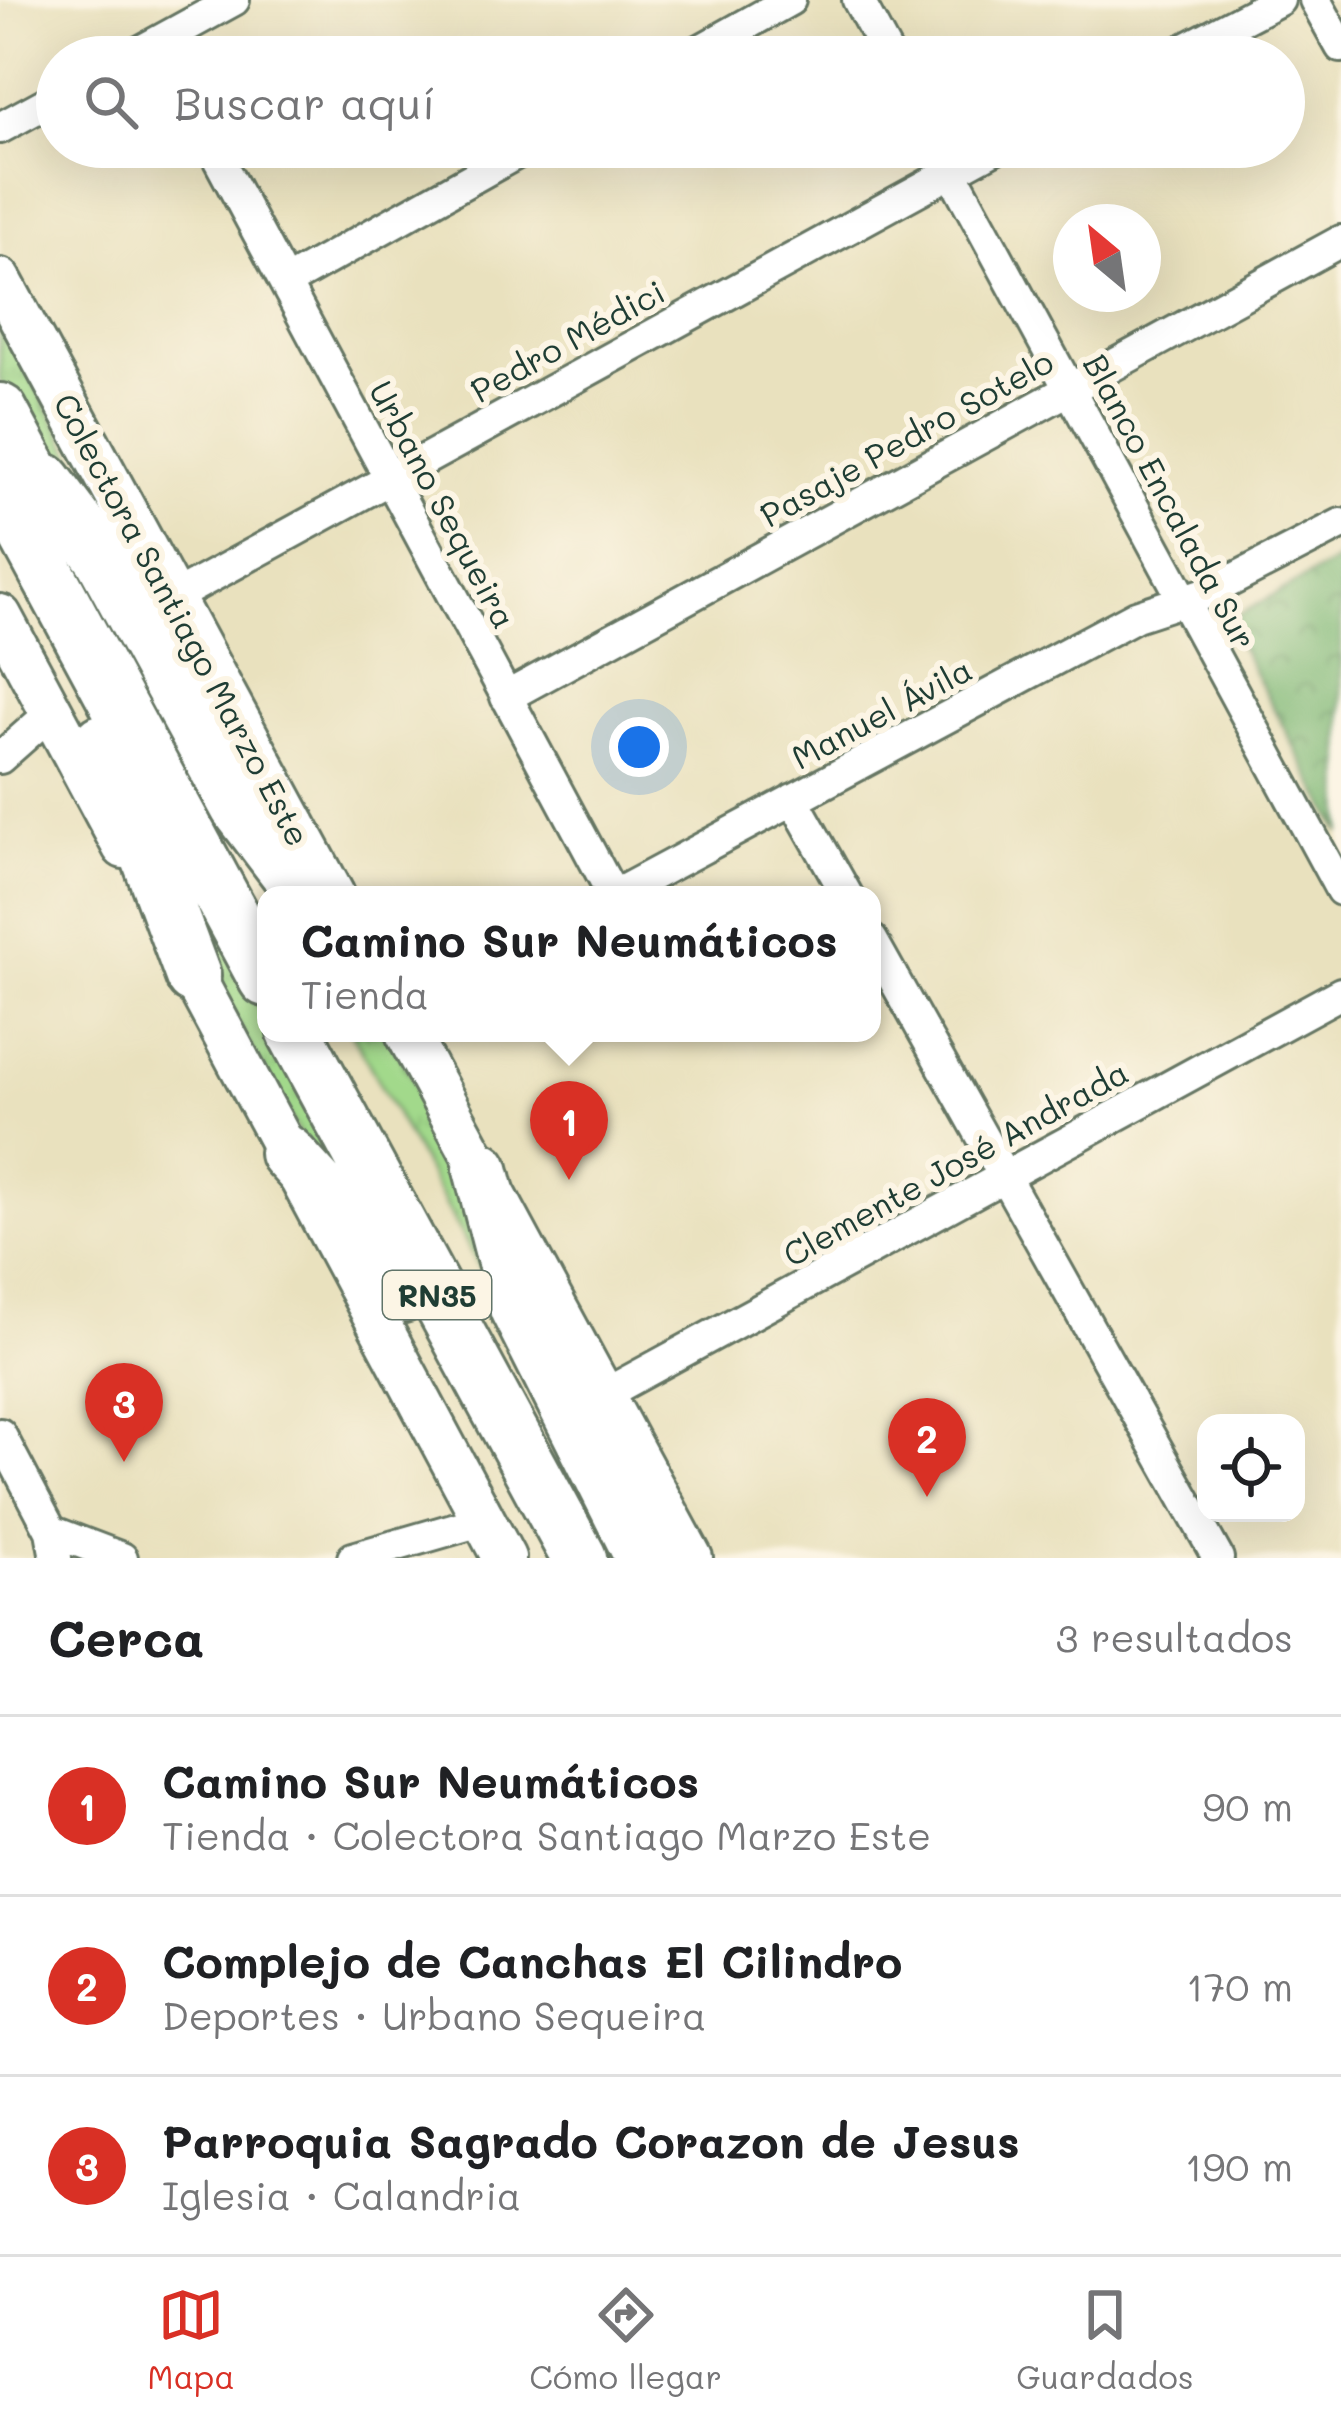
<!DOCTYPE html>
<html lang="es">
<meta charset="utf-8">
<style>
body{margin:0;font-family:Mali,sans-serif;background:#f2f2f2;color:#202124}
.controls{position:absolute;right:36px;bottom:36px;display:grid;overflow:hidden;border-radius:24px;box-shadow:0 12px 48px #0002}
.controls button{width:108px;height:108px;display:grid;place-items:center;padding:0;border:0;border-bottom:3px solid #e0e0e0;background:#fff;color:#202124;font:60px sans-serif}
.compass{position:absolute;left:1053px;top:204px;width:108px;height:108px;border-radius:50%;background:#fff;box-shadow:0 12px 48px #0002;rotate:331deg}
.you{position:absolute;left:639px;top:747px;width:42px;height:42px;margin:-30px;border:9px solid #fff;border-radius:50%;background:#1a73e8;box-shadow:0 0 0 18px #1a73e833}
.badge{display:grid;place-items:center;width:78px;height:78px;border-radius:50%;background:#d93025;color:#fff;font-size:39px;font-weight:700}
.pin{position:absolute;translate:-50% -99px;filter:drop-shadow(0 3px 6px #0008)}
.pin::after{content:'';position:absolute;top:63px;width:42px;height:36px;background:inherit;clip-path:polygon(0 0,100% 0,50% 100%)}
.popup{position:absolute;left:257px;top:886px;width:624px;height:156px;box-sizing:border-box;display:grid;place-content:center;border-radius:24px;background:#fff;filter:drop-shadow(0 3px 9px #0005);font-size:39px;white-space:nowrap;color:#757577}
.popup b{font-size:45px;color:#202124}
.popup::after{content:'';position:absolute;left:50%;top:100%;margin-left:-24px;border:24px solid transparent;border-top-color:#fff}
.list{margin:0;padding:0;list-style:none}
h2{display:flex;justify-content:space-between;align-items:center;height:156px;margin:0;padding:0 48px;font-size:51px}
h2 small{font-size:39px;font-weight:400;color:#757577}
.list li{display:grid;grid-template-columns:78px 1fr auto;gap:36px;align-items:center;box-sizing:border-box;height:180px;padding:0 48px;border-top:3px solid #e0e0e0}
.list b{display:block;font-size:45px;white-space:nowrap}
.list p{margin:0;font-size:39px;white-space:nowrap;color:#757577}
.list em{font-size:39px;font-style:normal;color:#757577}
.icon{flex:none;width:66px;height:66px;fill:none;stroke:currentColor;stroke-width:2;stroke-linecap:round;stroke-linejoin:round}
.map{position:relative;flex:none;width:1341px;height:1558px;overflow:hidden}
.search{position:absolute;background:#fff;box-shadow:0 12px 48px #0002;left:36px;right:36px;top:36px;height:132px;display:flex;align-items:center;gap:30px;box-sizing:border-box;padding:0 42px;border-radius:66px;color:#757577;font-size:45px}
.sheet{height:696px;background:#fff}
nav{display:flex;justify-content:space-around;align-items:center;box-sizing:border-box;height:168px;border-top:3px solid #e0e0e0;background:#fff;font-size:33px;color:#757577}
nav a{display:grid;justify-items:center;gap:6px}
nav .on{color:#d93025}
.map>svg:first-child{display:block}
.grass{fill:url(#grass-tufts);stroke:#608b60;stroke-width:3}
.forest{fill:url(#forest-crowns);stroke:#507b56;stroke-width:3}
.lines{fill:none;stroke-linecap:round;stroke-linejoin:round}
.street-casing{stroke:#667664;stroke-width:36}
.secondary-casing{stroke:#667664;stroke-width:48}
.highway-casing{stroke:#667664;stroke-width:60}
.street{stroke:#fff;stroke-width:30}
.secondary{stroke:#fff;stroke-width:42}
.highway{stroke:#fff;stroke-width:54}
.labels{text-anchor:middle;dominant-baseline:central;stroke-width:12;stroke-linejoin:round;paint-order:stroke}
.shield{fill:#fcf5e5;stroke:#617469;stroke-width:3}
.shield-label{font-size:30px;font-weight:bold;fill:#1f3d34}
.street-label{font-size:33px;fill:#1f3d34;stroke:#fcf5e5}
</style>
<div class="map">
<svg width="1341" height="1558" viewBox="0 0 1341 1558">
<defs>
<pattern id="grass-tufts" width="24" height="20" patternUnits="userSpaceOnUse" patternTransform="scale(3)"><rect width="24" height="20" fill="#a2d98b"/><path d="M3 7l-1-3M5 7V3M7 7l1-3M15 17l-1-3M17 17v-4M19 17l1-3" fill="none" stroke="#8bbb79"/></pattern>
<pattern id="forest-crowns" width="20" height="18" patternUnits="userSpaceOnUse" patternTransform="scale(3)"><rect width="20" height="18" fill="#81b977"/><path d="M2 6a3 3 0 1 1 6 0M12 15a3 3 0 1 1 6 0" fill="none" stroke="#699862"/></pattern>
</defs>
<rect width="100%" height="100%" fill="#fcf5e5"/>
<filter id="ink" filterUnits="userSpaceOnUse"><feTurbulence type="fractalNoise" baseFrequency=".00833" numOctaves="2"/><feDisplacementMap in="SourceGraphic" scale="24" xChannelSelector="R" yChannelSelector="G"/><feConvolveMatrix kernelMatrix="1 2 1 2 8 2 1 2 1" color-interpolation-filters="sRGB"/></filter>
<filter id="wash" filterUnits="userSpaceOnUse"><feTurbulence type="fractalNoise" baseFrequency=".004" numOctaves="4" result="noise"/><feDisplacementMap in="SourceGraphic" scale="48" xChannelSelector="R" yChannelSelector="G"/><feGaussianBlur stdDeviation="2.7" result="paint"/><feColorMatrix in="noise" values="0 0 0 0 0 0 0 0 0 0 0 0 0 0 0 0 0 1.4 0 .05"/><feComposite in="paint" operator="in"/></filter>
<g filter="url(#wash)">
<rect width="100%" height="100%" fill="#e9e1be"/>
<path class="grass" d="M0,320L278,835L0,380Z
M149,807L266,1021V1033H273L385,1237L309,1152L198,951Z
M352,1033H388L453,1153L495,1295Z"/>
<path class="forest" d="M1341,558V833L1235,637L1237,616Z"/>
</g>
<g filter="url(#ink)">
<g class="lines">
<defs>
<path id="street" d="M858,0L889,57
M1315,0L1341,47
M130,57L234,0
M688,57L790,0
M1170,57L1279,0
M0,128L57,97
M212,147L613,895
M938,147L1341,890
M285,283L528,147
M172,598L997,147
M506,697L1341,241
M0,758L52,712
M793,799L847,895
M615,895L1136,616L1209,592L1341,524
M872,940L1218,1558
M603,1395L1341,993
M0,1434L51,1531L56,1558
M51,1531L122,1558
M353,1558L484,1520"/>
<path id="secondary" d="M0,280L333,895
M0,616L124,847
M179,950L504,1558
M407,1033L691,1558"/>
<path id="highway" d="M0,411L59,521
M45,481L102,557L238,807L305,895
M0,486L266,979
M102,742L122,785L193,976
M295,1033L579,1558
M287,1153L377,1252L403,1295
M481,1169L517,1308L643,1558"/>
</defs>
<use href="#street" class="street-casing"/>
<use href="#secondary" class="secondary-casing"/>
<use href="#highway" class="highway-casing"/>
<use href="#street" class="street"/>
<use href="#secondary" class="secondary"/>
<use href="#highway" class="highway"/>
</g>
</g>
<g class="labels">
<rect class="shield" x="383" y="1271" width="108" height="48" rx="9"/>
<g class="shield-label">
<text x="437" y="1295">RN35</text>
</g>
<g class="street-label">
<text transform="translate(567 340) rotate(-29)">Pedro Médici</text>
<text transform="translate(906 437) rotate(-29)">Pasaje Pedro Sotelo</text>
<text transform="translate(1171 501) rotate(62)">Blanco Encalada Sur</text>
<text transform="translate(444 504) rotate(62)">Urbano Sequeira</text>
<text transform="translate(183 619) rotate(62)">Colectora Santiago Marzo Este</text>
<text transform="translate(881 712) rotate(-28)">Manuel Ávila</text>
<text transform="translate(955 1162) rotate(-29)">Clemente José Andrada</text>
</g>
</g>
</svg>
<div class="controls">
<button><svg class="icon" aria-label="locate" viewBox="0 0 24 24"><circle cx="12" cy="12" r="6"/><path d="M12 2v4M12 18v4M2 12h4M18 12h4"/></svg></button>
</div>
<svg class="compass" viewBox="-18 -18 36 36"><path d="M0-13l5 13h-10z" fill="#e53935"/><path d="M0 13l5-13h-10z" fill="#757577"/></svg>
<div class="you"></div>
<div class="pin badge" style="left:569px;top:1180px">1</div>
<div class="popup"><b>Camino Sur Neumáticos</b>Tienda</div>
<div class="pin badge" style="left:927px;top:1497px">2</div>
<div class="pin badge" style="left:124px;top:1462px">3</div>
<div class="search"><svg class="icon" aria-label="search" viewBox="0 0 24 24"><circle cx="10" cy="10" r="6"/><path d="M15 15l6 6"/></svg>Buscar aquí</div>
</div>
<section class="sheet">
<h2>Cerca<small>3 resultados</small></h2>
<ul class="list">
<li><span class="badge">1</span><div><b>Camino Sur Neumáticos</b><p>Tienda · Colectora Santiago Marzo Este</p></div><em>90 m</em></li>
<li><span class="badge">2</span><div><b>Complejo de Canchas El Cilindro</b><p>Deportes · Urbano Sequeira</p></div><em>170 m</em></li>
<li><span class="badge">3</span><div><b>Parroquia Sagrado Corazon de Jesus</b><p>Iglesia · Calandria</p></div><em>190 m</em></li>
</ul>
</section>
<nav>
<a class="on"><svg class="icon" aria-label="map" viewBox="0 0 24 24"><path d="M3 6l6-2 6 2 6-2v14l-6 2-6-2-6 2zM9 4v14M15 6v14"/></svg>Mapa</a>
<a><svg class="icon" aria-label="directions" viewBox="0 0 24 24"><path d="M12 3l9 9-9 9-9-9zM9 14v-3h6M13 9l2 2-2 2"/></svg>Cómo llegar</a>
<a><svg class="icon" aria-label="saved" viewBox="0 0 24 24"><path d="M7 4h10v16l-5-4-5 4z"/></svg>Guardados</a>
</nav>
